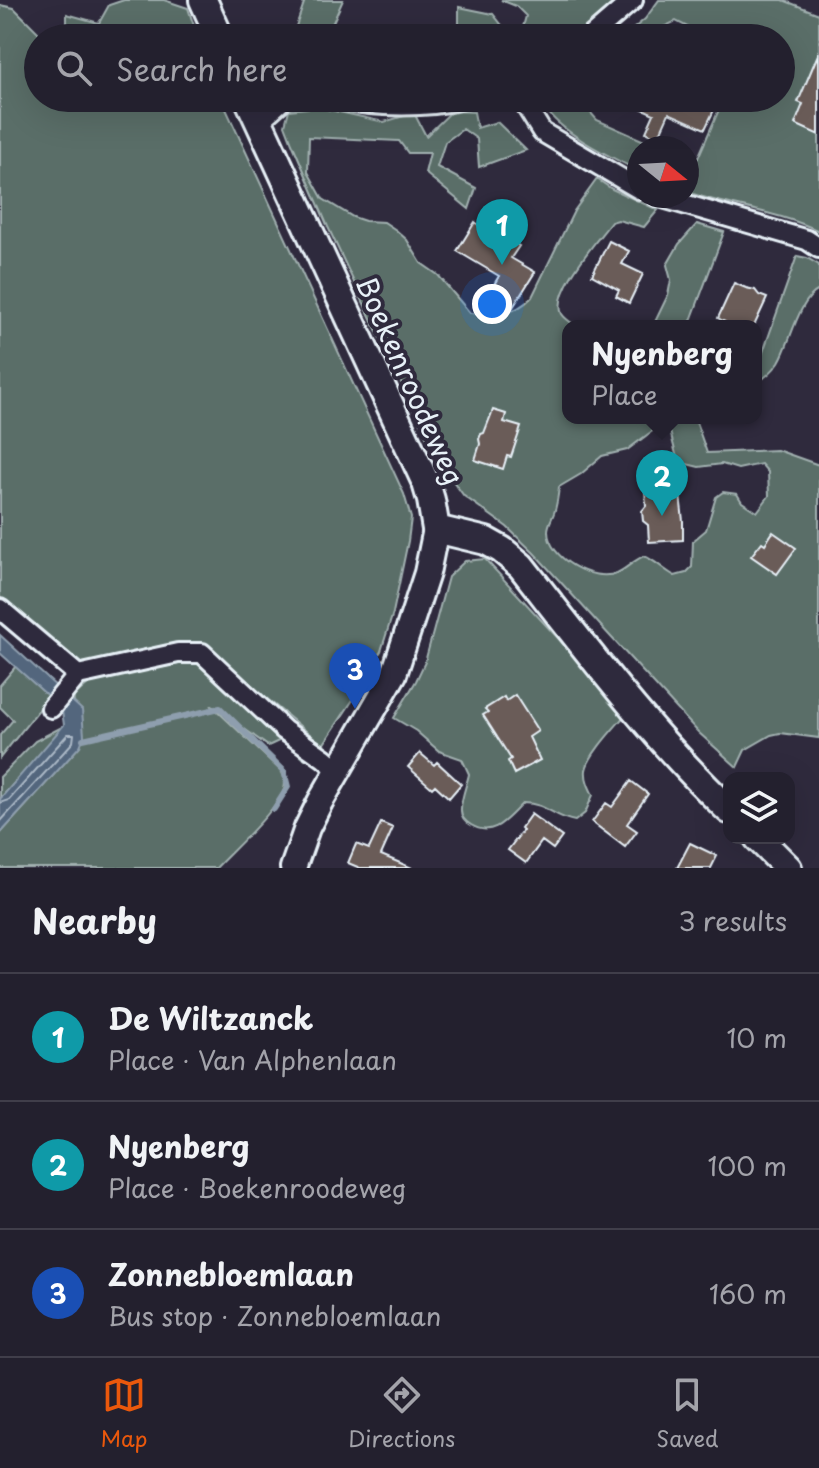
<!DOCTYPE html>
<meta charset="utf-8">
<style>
body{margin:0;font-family:"Playpen Sans",sans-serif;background:#2b2836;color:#f1f3f6}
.controls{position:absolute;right:24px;bottom:24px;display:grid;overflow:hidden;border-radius:16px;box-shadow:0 8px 32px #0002}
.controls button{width:72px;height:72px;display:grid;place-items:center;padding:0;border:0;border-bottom:2px solid #403e4a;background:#23202e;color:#f1f3f6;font:40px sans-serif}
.compass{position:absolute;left:627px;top:136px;width:72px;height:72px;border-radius:50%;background:#23202e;box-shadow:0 8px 32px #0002;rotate:108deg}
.you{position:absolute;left:492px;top:304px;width:28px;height:28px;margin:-20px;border:6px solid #fff;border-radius:50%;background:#1a73e8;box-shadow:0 0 0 12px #1a73e833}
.badge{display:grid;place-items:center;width:52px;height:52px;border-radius:50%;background:#ea580c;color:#fff;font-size:26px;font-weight:700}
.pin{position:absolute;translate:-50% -66px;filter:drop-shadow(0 2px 4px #0008)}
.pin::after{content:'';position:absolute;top:42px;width:28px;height:24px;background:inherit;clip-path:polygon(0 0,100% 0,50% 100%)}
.popup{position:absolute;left:562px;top:320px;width:200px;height:104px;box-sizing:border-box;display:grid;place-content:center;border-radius:16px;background:#23202e;filter:drop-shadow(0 2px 6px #0005);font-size:26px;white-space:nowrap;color:#a3a3aa}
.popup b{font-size:30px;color:#f1f3f6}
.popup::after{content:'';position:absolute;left:50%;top:100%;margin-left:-16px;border:16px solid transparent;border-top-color:#23202e}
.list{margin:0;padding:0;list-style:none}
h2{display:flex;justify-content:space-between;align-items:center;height:104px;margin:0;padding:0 32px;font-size:34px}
h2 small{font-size:26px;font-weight:400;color:#a3a3aa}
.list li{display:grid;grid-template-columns:52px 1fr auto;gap:24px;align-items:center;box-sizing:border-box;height:128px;padding:0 32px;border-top:2px solid #403e4a}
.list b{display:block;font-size:30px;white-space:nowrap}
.list p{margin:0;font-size:26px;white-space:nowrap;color:#a3a3aa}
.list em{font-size:26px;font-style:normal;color:#a3a3aa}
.icon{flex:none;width:44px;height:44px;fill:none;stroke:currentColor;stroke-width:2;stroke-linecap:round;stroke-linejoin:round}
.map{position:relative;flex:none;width:819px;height:868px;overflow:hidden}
.search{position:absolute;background:#23202e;box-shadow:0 8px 32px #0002;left:24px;right:24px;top:24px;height:88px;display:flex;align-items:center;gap:20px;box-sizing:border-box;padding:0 28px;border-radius:44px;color:#a3a3aa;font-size:30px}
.sheet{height:488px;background:#23202e}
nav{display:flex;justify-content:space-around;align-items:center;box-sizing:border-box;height:112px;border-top:2px solid #403e4a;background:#23202e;font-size:22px;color:#a3a3aa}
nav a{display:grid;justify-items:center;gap:4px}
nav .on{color:#ea580c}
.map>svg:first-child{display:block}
.green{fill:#5a6e67;stroke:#a1b0b0;stroke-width:2;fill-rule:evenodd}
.water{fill:#52667d;stroke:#8e9eae;stroke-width:2}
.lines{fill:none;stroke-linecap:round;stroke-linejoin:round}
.shore{stroke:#acb9c7;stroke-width:2}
.stream{stroke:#8e9eae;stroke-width:6}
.building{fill:#6a5b58;stroke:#e8f1f8;stroke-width:2}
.minor-casing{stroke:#e8f1f8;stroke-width:24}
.tertiary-casing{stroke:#e8f1f8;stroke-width:30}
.secondary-casing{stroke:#e8f1f8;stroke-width:32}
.minor{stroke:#2f2a3d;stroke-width:18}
.tertiary{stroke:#2f2a3d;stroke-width:24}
.secondary{stroke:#2f2a3d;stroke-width:26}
.labels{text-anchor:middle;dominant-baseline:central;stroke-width:8;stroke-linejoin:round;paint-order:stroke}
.street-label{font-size:28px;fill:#e8f1f8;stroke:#2f2a3d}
</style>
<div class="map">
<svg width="819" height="868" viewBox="0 0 819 868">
<rect width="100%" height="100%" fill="#2f2a3d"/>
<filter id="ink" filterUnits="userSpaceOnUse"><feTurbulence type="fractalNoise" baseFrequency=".0125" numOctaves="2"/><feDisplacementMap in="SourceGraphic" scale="16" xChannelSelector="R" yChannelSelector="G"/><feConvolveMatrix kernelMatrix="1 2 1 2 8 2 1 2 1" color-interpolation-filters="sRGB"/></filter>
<g filter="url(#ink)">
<path class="green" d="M124,0H164L188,8L198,38H67V14L99,23L109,5Z
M305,0H343L326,38H292Z
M501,0H618L603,16L573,38H520L526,16L516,6Z
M659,0H783L819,14V231C777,211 730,207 687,192V183L724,98H781V38H709L676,21L655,31L651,38H622L645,19Z
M0,5L14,8L38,32L40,38H38V98H221L404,494L411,518L408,541L393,613L381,651L374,662L370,674L323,745L202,645L89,667L71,663L0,601Z
M459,7L493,14L512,38H459Z
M547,98H588L590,112L597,120L660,148H639V171C613,158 558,132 545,107Z
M317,107L384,122L414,113L426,136L452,111L474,112L477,128L497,122L526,150L479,167L477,139L463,129L445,142L437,167L476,188L469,209L425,173L430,153H408L399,141L309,137L308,172L323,199L353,217L365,221L384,222L396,230L407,240L421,263L438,275L470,313C494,316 514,316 532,297L574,211L597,179L612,189L658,210L644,227L618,220L611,222C598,240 551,292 562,314C565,319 572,323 576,326H568V418H696V422L707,453L777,450L819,465V738L780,733L771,735L745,750L737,767L698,732L534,553L507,527L464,496L437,459L328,227L292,143L285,125L289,110ZM667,420L678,462L699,467L722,464L738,469L761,464L768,472L769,496L757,512L742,502L737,494L723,492L716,497L706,530L693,541L692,567L686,573L675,576C664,570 656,561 644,556C634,560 626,569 617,573C593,583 548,558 548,531C548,524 552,519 554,513C557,505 558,496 559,487L581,474L602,456L627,450Z
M697,224L724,232L689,326H653L668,295L671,280L667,265L679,244Z
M797,256L807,258L819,265V290C798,300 791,342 779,362C773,371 765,378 756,383V361L762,355Z
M485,559L627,713C616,726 589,754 586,770C585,779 589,787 593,795L585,813L575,821C554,818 547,803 523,803C508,817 494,839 471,825C466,822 461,818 461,811C460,801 467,784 469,774L462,759L439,751L416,731L394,718L416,681L425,662L448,577L465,561Z
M203,659L317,749L305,760L283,739L268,746L211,705L281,771C285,777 286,782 284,789C276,811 233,850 216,868H0V834L80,746C90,721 71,718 74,696L90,682Z
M16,666L49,697L0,758V735L13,720L0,707V685Z
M64,726L56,736L0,799V777L35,741Z"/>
<path class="water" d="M0,635L82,710L84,736L80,746L0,834V799L64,725L62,711L49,697L0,653Z"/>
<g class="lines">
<path class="shore" d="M0,803L9,800L68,734H74L73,742L0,822"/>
<path class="stream" d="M83,739L220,708L284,771L288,787L274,809"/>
</g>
<path class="building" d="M819,52V135L795,124L803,104L798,102Z
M619,98H700L698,103L714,110L705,129L669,113L658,138L646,132L654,114Z
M475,222L480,226L481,224L519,246L511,258L535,272L510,312L486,298L499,276L457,251Z
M609,241L629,251L622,264L643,274L629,303L616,296L619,290L592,275Z
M734,283L746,288L755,290L759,295L767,298L754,326H724L725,322L718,318Z
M493,410L506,414L504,422L521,427L511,457L507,456L503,469L475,460L480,444L479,439L481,434L484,433Z
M679,486L683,521V540L649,542L648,525L643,521L642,511L646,506L645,489Z
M773,532L796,548L777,574L751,556L762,542L765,544Z
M515,695L538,731L529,737L540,760L514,774L508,761L511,759L483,715L488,712L485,709L504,697L506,701Z
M420,753L434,765L437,762L461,784L449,798L435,785L432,788L408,767Z
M631,781L648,794L627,824L637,831L625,847L592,822L606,803L612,807Z
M531,814L562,837L553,849L542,841L526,863L508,850L523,830L521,828Z
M381,823L393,828L381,855L412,868H360L348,863L356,844L369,849Z
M690,843L717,856L711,868H677Z"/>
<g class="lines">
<defs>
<path id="minor" d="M589,38L633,0
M328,98C375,107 423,109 469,98
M521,98L542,132L639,189
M258,122L285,98
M656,196L807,240L819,248
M0,609L78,675L178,653H202L284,730L324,758L338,770
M51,708L78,675"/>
<path id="tertiary" d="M293,868L307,828L320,802L394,674L427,573L436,529"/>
<path id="secondary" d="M203,0L220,38
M248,98L426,483L431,500L436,529L486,541L502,550L521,566C587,650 651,736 729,810
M758,838L788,868"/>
</defs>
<use href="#minor" class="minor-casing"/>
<use href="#tertiary" class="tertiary-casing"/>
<use href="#secondary" class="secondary-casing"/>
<use href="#minor" class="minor"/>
<use href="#tertiary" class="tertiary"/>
<use href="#secondary" class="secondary"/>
</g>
</g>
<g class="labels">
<g class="street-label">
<text transform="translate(411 380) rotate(66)">Boekenroodeweg</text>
</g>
</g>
</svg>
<div class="controls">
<button><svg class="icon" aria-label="layers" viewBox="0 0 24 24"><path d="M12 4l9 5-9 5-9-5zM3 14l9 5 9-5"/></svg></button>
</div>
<svg class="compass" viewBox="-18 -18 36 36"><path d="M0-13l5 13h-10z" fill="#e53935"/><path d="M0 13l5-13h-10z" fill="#a3a3aa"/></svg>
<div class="you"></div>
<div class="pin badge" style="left:502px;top:265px;background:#0f9aa8">1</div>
<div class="pin badge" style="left:662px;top:516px;background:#0f9aa8">2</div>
<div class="popup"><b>Nyenberg</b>Place</div>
<div class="pin badge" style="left:355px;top:709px;background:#1a4fb4">3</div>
<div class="search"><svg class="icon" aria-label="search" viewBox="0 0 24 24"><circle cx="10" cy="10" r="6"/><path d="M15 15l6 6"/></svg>Search here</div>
</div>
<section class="sheet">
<h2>Nearby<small>3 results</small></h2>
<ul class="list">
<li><span class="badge" style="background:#0f9aa8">1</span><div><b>De Wiltzanck</b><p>Place · Van Alphenlaan</p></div><em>10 m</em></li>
<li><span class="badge" style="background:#0f9aa8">2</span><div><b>Nyenberg</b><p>Place · Boekenroodeweg</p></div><em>100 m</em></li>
<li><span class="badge" style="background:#1a4fb4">3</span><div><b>Zonnebloemlaan</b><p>Bus stop · Zonnebloemlaan</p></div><em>160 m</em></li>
</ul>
</section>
<nav>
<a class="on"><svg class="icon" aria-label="map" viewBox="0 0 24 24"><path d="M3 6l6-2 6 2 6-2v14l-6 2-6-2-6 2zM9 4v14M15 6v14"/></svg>Map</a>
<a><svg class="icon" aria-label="directions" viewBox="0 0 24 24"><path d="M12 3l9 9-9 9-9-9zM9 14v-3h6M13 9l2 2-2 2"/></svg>Directions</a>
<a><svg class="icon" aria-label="saved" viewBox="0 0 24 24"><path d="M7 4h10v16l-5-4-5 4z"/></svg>Saved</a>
</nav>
